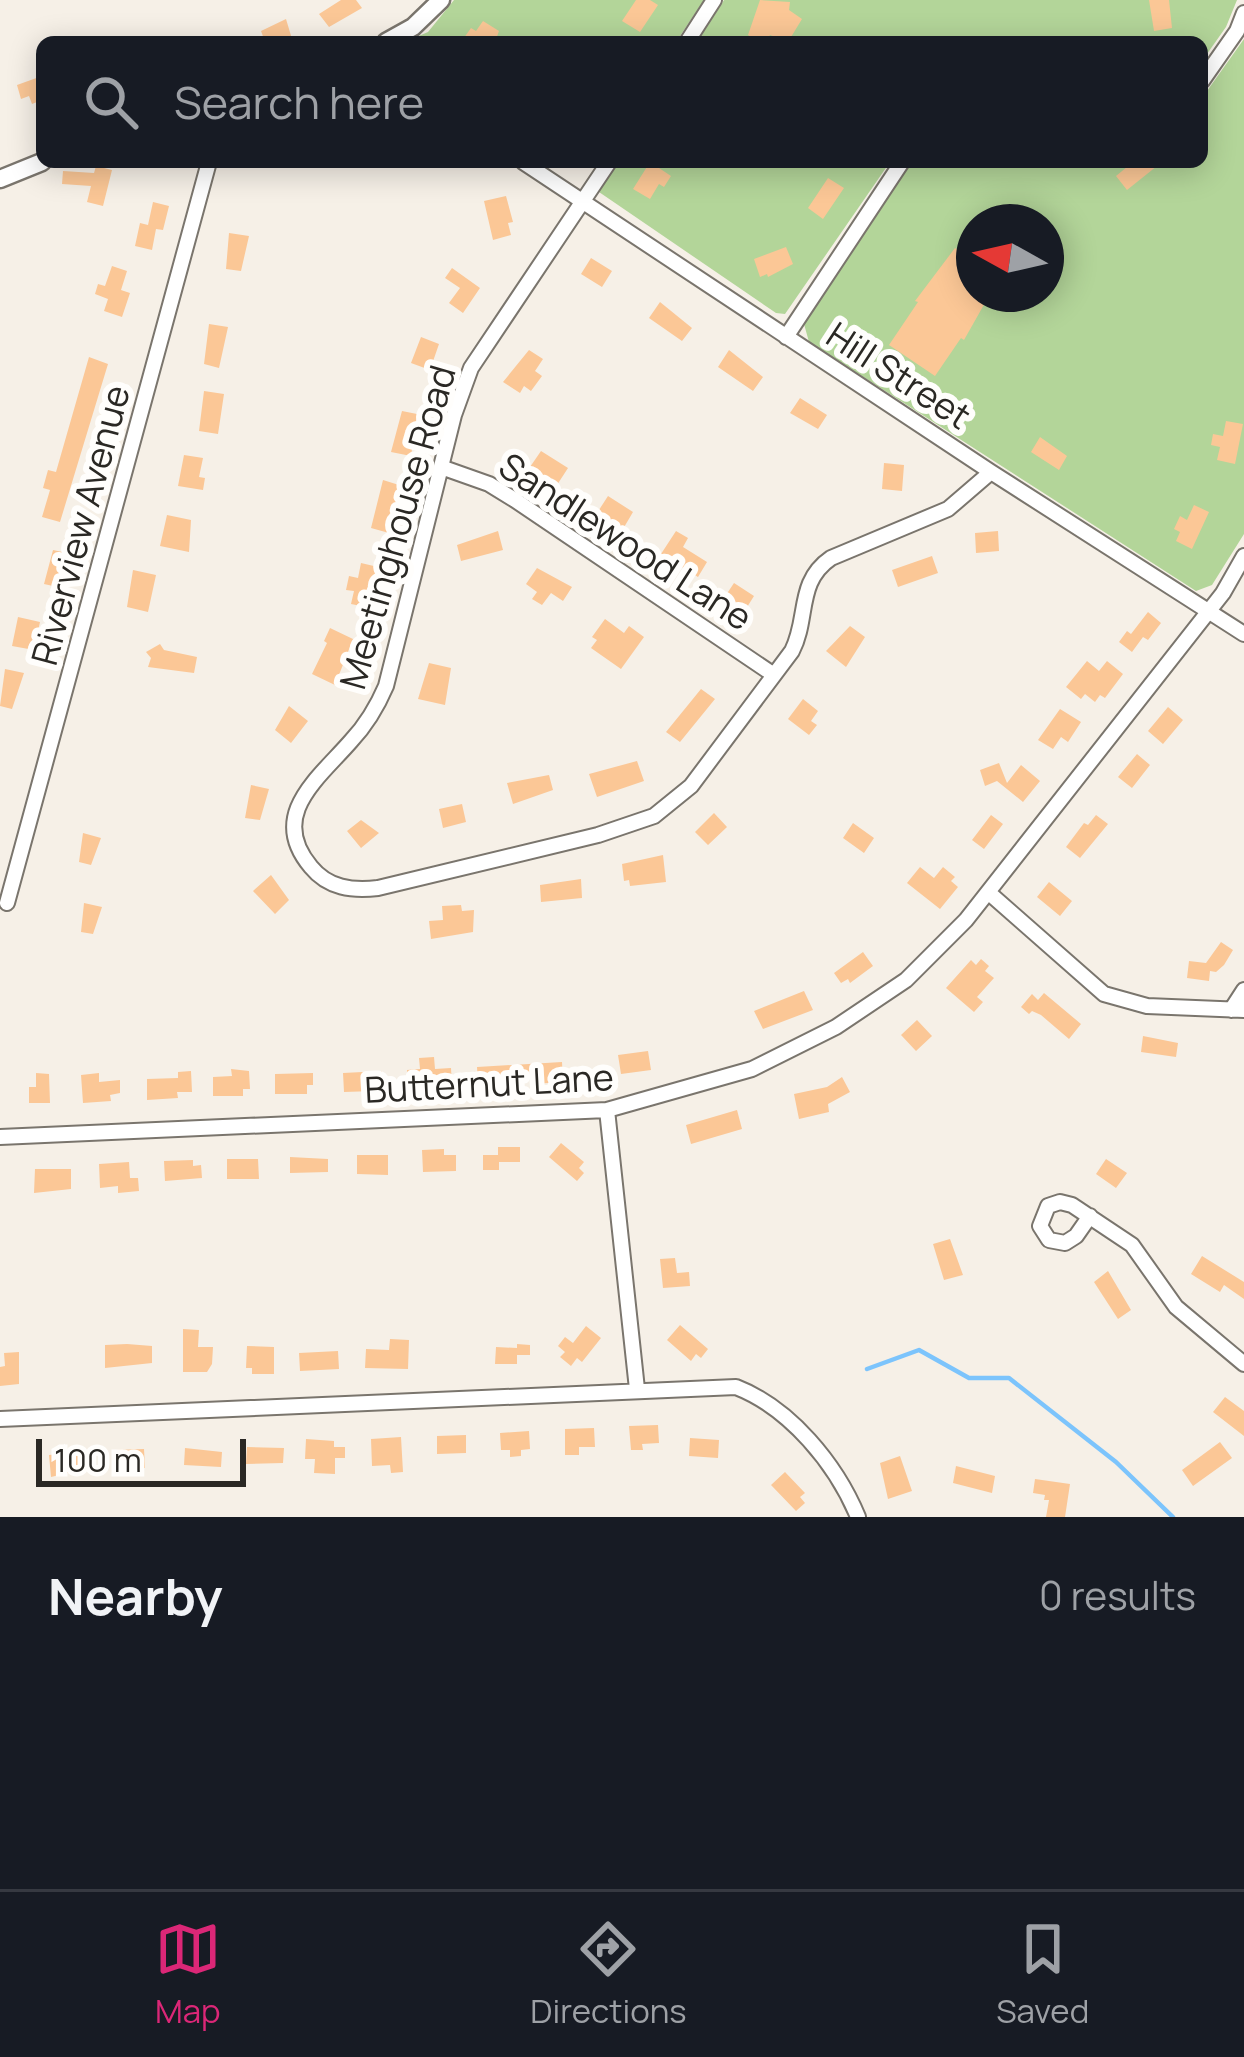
<!DOCTYPE html>
<style>
body{margin:0;font-family:Manrope,sans-serif;background:#20242c;color:#f1f3f6}
.compass{position:absolute;left:956px;top:204px;width:108px;height:108px;border-radius:50%;background:#171b24;box-shadow:0 6px 30px #0003;rotate:278deg}
.scale{position:absolute;left:36px;bottom:30px;width:210px;box-sizing:border-box;padding-left:12px;border:6px solid #2a2824;border-top:0;font-size:33px;line-height:42px;white-space:nowrap;color:#2a2824;-webkit-text-stroke:9px #fffefc;paint-order:stroke}
.list{margin:0;padding:0;list-style:none}
h2{display:flex;justify-content:space-between;align-items:center;height:156px;margin:0;padding:0 48px;font-size:51px}
h2 small{font-size:39px;font-weight:400;color:#9ea1a6}
.icon{flex:none;width:66px;height:66px;fill:none;stroke:currentColor;stroke-width:2;stroke-linecap:round;stroke-linejoin:round}
.map{position:relative;flex:none;width:1244px;height:1517px;overflow:hidden}
.search{position:absolute;background:#171b24;box-shadow:0 6px 30px #0003;left:36px;right:36px;top:36px;height:132px;display:flex;align-items:center;gap:30px;box-sizing:border-box;padding:0 42px;border-radius:18px;color:#9ea1a6;font-size:45px}
.sheet{height:372px;background:#171b24}
nav{display:flex;justify-content:space-around;align-items:center;box-sizing:border-box;height:168px;border-top:3px solid #363941;background:#171b24;font-size:33px;color:#9ea1a6}
nav a{display:grid;justify-items:center;gap:6px}
nav .on{color:#db2777}
.map>svg:first-child{display:block}
.green{fill:#b3d599;fill-rule:evenodd}
.lines{fill:none;stroke-linecap:round;stroke-linejoin:round}
.stream{stroke:#7cc4fc;stroke-width:4.5}
.building{fill:#fbc796}
.minor-casing{stroke:#7a756d;stroke-width:18}
.tertiary-casing{stroke:#7a756d;stroke-width:21}
.minor{stroke:#fff;stroke-width:14}
.tertiary{stroke:#fff;stroke-width:16}
.labels{text-anchor:middle;dominant-baseline:central;stroke-width:12;stroke-linejoin:round;paint-order:stroke}
.street-label{font-size:36px;fill:#2a2824;stroke:#fffefc}
</style>
<div class="map">
<svg width="1244" height="1517" viewBox="0 0 1244 1517">
<rect width="100%" height="100%" fill="#f6f0e7"/>
<path class="green" d="M454,0H704L676,42H405L428,32Z
M724,0H1237L1226,27L1202,61V42H697Z
M1244,39V534L1212,585L1196,591L809,342L804,324L910,162H1202V98ZM974,222H1046V294H974Z
M618,162H890L785,314L776,313L599,192Z"/>
<g class="lines">
<path class="stream" d="M867,1369L919,1350L969,1378H1009L1116,1462L1173,1517"/>
</g>
<path class="building" d="M341,0H356L362,8L329,27L319,14Z
M636,0H650L658,5L640,32L622,21Z
M760,0L790,2L789,10L802,19L788,42L770,35L766,42H759L748,35Z
M1149,0H1169L1172,28L1154,31Z
M286,19L292,39L265,42L261,31Z
M483,21L499,31L495,42H461L471,28L476,31Z
M42,76V100L32,104L29,96L21,99L17,85Z
M650,162L671,176L664,187L659,184L650,199L633,189Z
M1133,162H1162L1127,190L1116,176Z
M96,166L112,170L103,206L87,202L91,186L62,184L63,171L94,173Z
M828,178L844,188L823,219L808,208Z
M506,196L513,222L508,223L511,235L493,240L484,201Z
M153,202L169,206L163,230L156,229L152,250L135,246L140,223L148,225Z
M229,233L249,236L241,271L226,269Z
M786,247L793,264L768,277L767,274L760,277L754,259Z
M955,248L974,260V294H990L964,340L961,338L935,376L889,345L918,302L915,301Z
M591,258L612,271L602,287L581,274Z
M112,266L127,271L121,290L130,293L122,317L104,311L108,299L95,294L98,284L105,286Z
M452,268L480,288L463,313L449,303L460,288L445,278Z
M660,302L692,328L682,341L649,318Z
M209,324L228,327L219,368L204,364Z
M421,337L439,344L430,370L411,363Z
M529,350L543,359L535,371L542,376L531,391L524,386L520,393L503,382Z
M729,350L763,377L753,391L718,367Z
M89,357L108,364L60,522L42,517L50,490L43,488L48,470L56,472Z
M204,391L224,394L218,434L199,431Z
M800,398L827,415L818,429L790,413Z
M402,411L417,414L411,456L391,452Z
M1226,421L1243,424L1235,464L1217,460L1220,447L1211,445L1213,434L1223,436Z
M1040,437L1067,456L1059,470L1031,452Z
M541,451L568,468L557,485L530,467Z
M184,455L203,458L199,477L205,478L203,490L178,486Z
M884,463L904,465L902,491L882,489Z
M383,480L399,485L389,533L371,528Z
M608,496L633,512L623,529L597,513Z
M1194,505L1209,512L1192,549L1176,541L1180,532L1174,529L1180,516L1187,520Z
M167,515L191,520L189,552L160,546Z
M498,531L503,550L461,561L457,545Z
M676,531L688,538L683,547L707,562L698,577L661,554Z
M998,531L999,551L976,553L975,533Z
M53,550L67,553L62,588L44,584Z
M932,556L938,573L898,587L892,570Z
M361,563L378,567L371,608L351,604L354,591L346,590L349,576L358,578Z
M537,568L572,587L563,601L551,593L542,605L532,599L537,592L526,584Z
M133,570L156,575L148,612L127,607Z
M734,583L754,596L744,612L724,598Z
M1148,612L1161,623L1148,640L1143,637L1132,652L1119,642L1127,631L1131,634Z
M18,617L40,622L34,650L12,646Z
M605,619L624,633L629,626L644,637L621,669L591,648L597,640L592,637Z
M850,626L865,637L846,667L826,651Z
M330,628L353,639L335,685L312,674L327,643L324,641Z
M160,644L164,650L197,657L194,673L148,667L151,658L146,652Z
M1087,661L1099,671L1107,661L1123,674L1105,698L1100,695L1095,702L1085,694L1081,699L1066,687Z
M429,663L451,668L445,705L418,699Z
M5,669L24,673L12,709L0,706Z
M701,689L715,699L680,742L666,732Z
M803,699L818,711L811,721L817,725L809,735L788,719Z
M289,706L308,721L291,743L275,730Z
M1168,707L1183,720L1163,744L1148,731Z
M1060,709L1081,722L1068,742L1061,737L1053,749L1038,740Z
M1137,754L1150,765L1132,788L1118,777Z
M637,761L644,781L597,797L589,774Z
M999,763L1007,783L1021,765L1040,781L1023,802L997,781L985,786L980,770Z
M549,775L553,790L513,804L507,783Z
M251,785L269,789L260,820L245,818Z
M462,804L466,822L443,828L439,809Z
M714,813L727,827L708,845L695,832Z
M991,815L1003,824L984,849L972,840Z
M1096,815L1108,824L1080,858L1066,847L1084,823L1088,825Z
M361,820L379,833L361,848L347,831Z
M853,823L874,838L864,853L843,838Z
M83,833L101,838L91,865L79,862Z
M663,855L666,882L630,886L629,880L624,881L622,864Z
M920,867L934,878L943,867L955,877L951,881L958,887L940,909L907,883Z
M271,875L289,900L275,914L253,891Z
M581,879L582,898L541,902L540,885Z
M1049,882L1072,901L1060,916L1037,897Z
M84,903L102,907L93,934L81,932Z
M461,905L462,911L474,910L473,932L431,939L429,921L443,920L442,906Z
M1221,942L1233,950L1224,965L1216,972L1210,971L1209,981L1187,978L1189,961L1206,963Z
M863,952L873,966L850,983L848,979L841,983L834,973Z
M981,959L989,966L985,971L994,978L977,997L983,1002L974,1012L946,988L971,960L976,965Z
M804,991L813,1010L763,1029L754,1011Z
M1044,993L1081,1024L1069,1039L1041,1015L1032,1011L1029,1014L1021,1007L1032,994L1038,1000Z
M917,1020L932,1036L916,1051L901,1035Z
M1143,1036L1178,1043L1176,1057L1141,1052Z
M648,1051L651,1070L621,1074L618,1055Z
M434,1057L435,1069L451,1068L452,1087L421,1088V1083H407V1070L420,1069L419,1058Z
M562,1062L563,1082L534,1084V1076L499,1077L500,1082L478,1083L477,1067Z
M231,1069L249,1071L250,1089H243V1096H213V1077L232,1076Z
M191,1071L192,1092H177L178,1098L147,1100V1079L178,1078V1072Z
M382,1071L383,1086H374V1091L344,1092L343,1073Z
M36,1073L49,1074L50,1103H29V1087H36Z
M99,1073V1082L120,1080V1093L110,1095L111,1101L83,1103L81,1075Z
M313,1073V1085H307V1094H275V1074Z
M842,1077L850,1092L828,1104L829,1112L799,1119L794,1094L827,1087Z
M737,1110L742,1129L691,1144L686,1125Z
M561,1143L584,1162L579,1168L584,1173L577,1181L549,1157Z
M498,1147H520V1162H499V1170H483V1155H498Z
M444,1149V1155H456V1171L423,1172L422,1150Z
M357,1155H388V1175L357,1174Z
M290,1157L328,1159V1172L290,1173Z
M227,1159H258L259,1179H227Z
M1106,1159L1127,1173L1116,1188L1096,1174Z
M193,1160V1166L201,1165L202,1178L165,1181L164,1161Z
M129,1162L130,1178H138L139,1191L118,1193V1186L100,1188L99,1164Z
M35,1169H71V1189L34,1193Z
M950,1239L963,1275L944,1280L933,1244Z
M1202,1256L1244,1282V1299L1224,1285L1220,1292L1191,1274Z
M675,1258L677,1273L689,1272L690,1286L663,1288L660,1259Z
M1108,1271L1131,1310L1118,1319L1094,1282Z
M680,1325L708,1349L701,1358L696,1354L691,1361L667,1340Z
M586,1326L601,1338L582,1362L577,1358L571,1366L560,1357L565,1352L558,1346L565,1337L573,1343Z
M183,1329L199,1330L198,1347H213L212,1364L207,1372H183Z
M390,1339L409,1340L408,1369L365,1368L366,1349L389,1350Z
M127,1344L152,1346V1363L105,1368V1345Z
M517,1344L530,1345V1355H517V1364H495L496,1347L517,1348Z
M247,1346L274,1347V1374H252V1368H246Z
M338,1351L339,1369L300,1371L299,1353Z
M19,1352V1384L0,1386V1367L5,1366L4,1353Z
M1225,1397L1244,1411V1436L1213,1412Z
M658,1425L659,1443L642,1444L643,1450H631L629,1426Z
M594,1428L595,1447H579V1455H565V1429Z
M529,1431L530,1449L521,1450V1456L510,1457V1450H501L500,1433Z
M466,1435V1453L437,1454V1436Z
M401,1437L403,1472L391,1473L390,1465L372,1466L371,1439Z
M690,1438L719,1440L718,1458L689,1456Z
M306,1439L334,1441V1447H345V1458H335V1474L314,1473L315,1459H305Z
M1220,1442L1232,1458L1193,1486L1182,1470Z
M247,1447L284,1448L283,1463L246,1464Z
M185,1448L222,1452L221,1467L184,1465Z
M144,1449L145,1468L116,1469L115,1450Z
M78,1452L80,1470L51,1477L49,1455Z
M900,1456L912,1491L888,1499L880,1463Z
M956,1466L995,1476L992,1493L953,1483Z
M785,1472L805,1493L800,1497L805,1503L796,1511L771,1485Z
M1035,1479L1070,1484L1065,1517H1046L1049,1500H1044L1045,1495L1033,1493Z"/>
<g class="lines">
<defs>
<path id="minor" d="M687,42L714,0
M1202,81L1237,31L1244,13
M523,162L991,472L1244,634
M609,162L471,368L454,415L386,686C377,707 367,724 351,741C319,778 267,815 311,867C328,888 352,891 378,888L598,835L654,816L691,786L792,651C809,618 796,582 831,558L948,509L991,472
M786,337L902,162
M441,467L489,484L515,500L774,675
M988,892L1104,994L1147,1006L1244,1010
M7,903L209,162
M1231,1010L1244,990
M607,1110L637,1389
M0,1137L607,1110L752,1069L836,1027L906,980L966,920L1223,593L1244,556
M1090,1216L1076,1236L1065,1243L1049,1240L1040,1226L1048,1206L1060,1202L1072,1205L1132,1245L1176,1307L1244,1364
M0,1419L736,1387C790,1408 836,1464 858,1517"/>
<path id="tertiary" d="M386,42L413,27L441,0
M0,179L42,162"/>
</defs>
<use href="#minor" class="minor-casing"/>
<use href="#tertiary" class="tertiary-casing"/>
<use href="#minor" class="minor"/>
<use href="#tertiary" class="tertiary"/>
</g>
<g class="labels">
<g class="street-label">
<text transform="translate(899 375) rotate(33)">Hill Street</text>
<text transform="translate(80 525) rotate(-75)">Riverview Avenue</text>
<text transform="translate(397 527) rotate(-74)">Meetinghouse Road</text>
<text transform="translate(626 541) rotate(33)">Sandlewood Lane</text>
<text transform="translate(489 1083) rotate(-3)">Butternut Lane</text>
</g>
</g>
</svg>
<svg class="compass" viewBox="-18 -18 36 36"><path d="M0-13l5 13h-10z" fill="#e53935"/><path d="M0 13l5-13h-10z" fill="#9ea1a6"/></svg>
<div class="scale">100 m</div>
<div class="search"><svg class="icon" aria-label="search" viewBox="0 0 24 24"><circle cx="10" cy="10" r="6"/><path d="M15 15l6 6"/></svg>Search here</div>
</div>
<section class="sheet">
<h2>Nearby<small>0 results</small></h2>
<ul class="list">
</ul>
</section>
<nav>
<a class="on"><svg class="icon" aria-label="map" viewBox="0 0 24 24"><path d="M3 6l6-2 6 2 6-2v14l-6 2-6-2-6 2zM9 4v14M15 6v14"/></svg>Map</a>
<a><svg class="icon" aria-label="directions" viewBox="0 0 24 24"><path d="M12 3l9 9-9 9-9-9zM9 14v-3h6M13 9l2 2-2 2"/></svg>Directions</a>
<a><svg class="icon" aria-label="saved" viewBox="0 0 24 24"><path d="M7 4h10v16l-5-4-5 4z"/></svg>Saved</a>
</nav>
